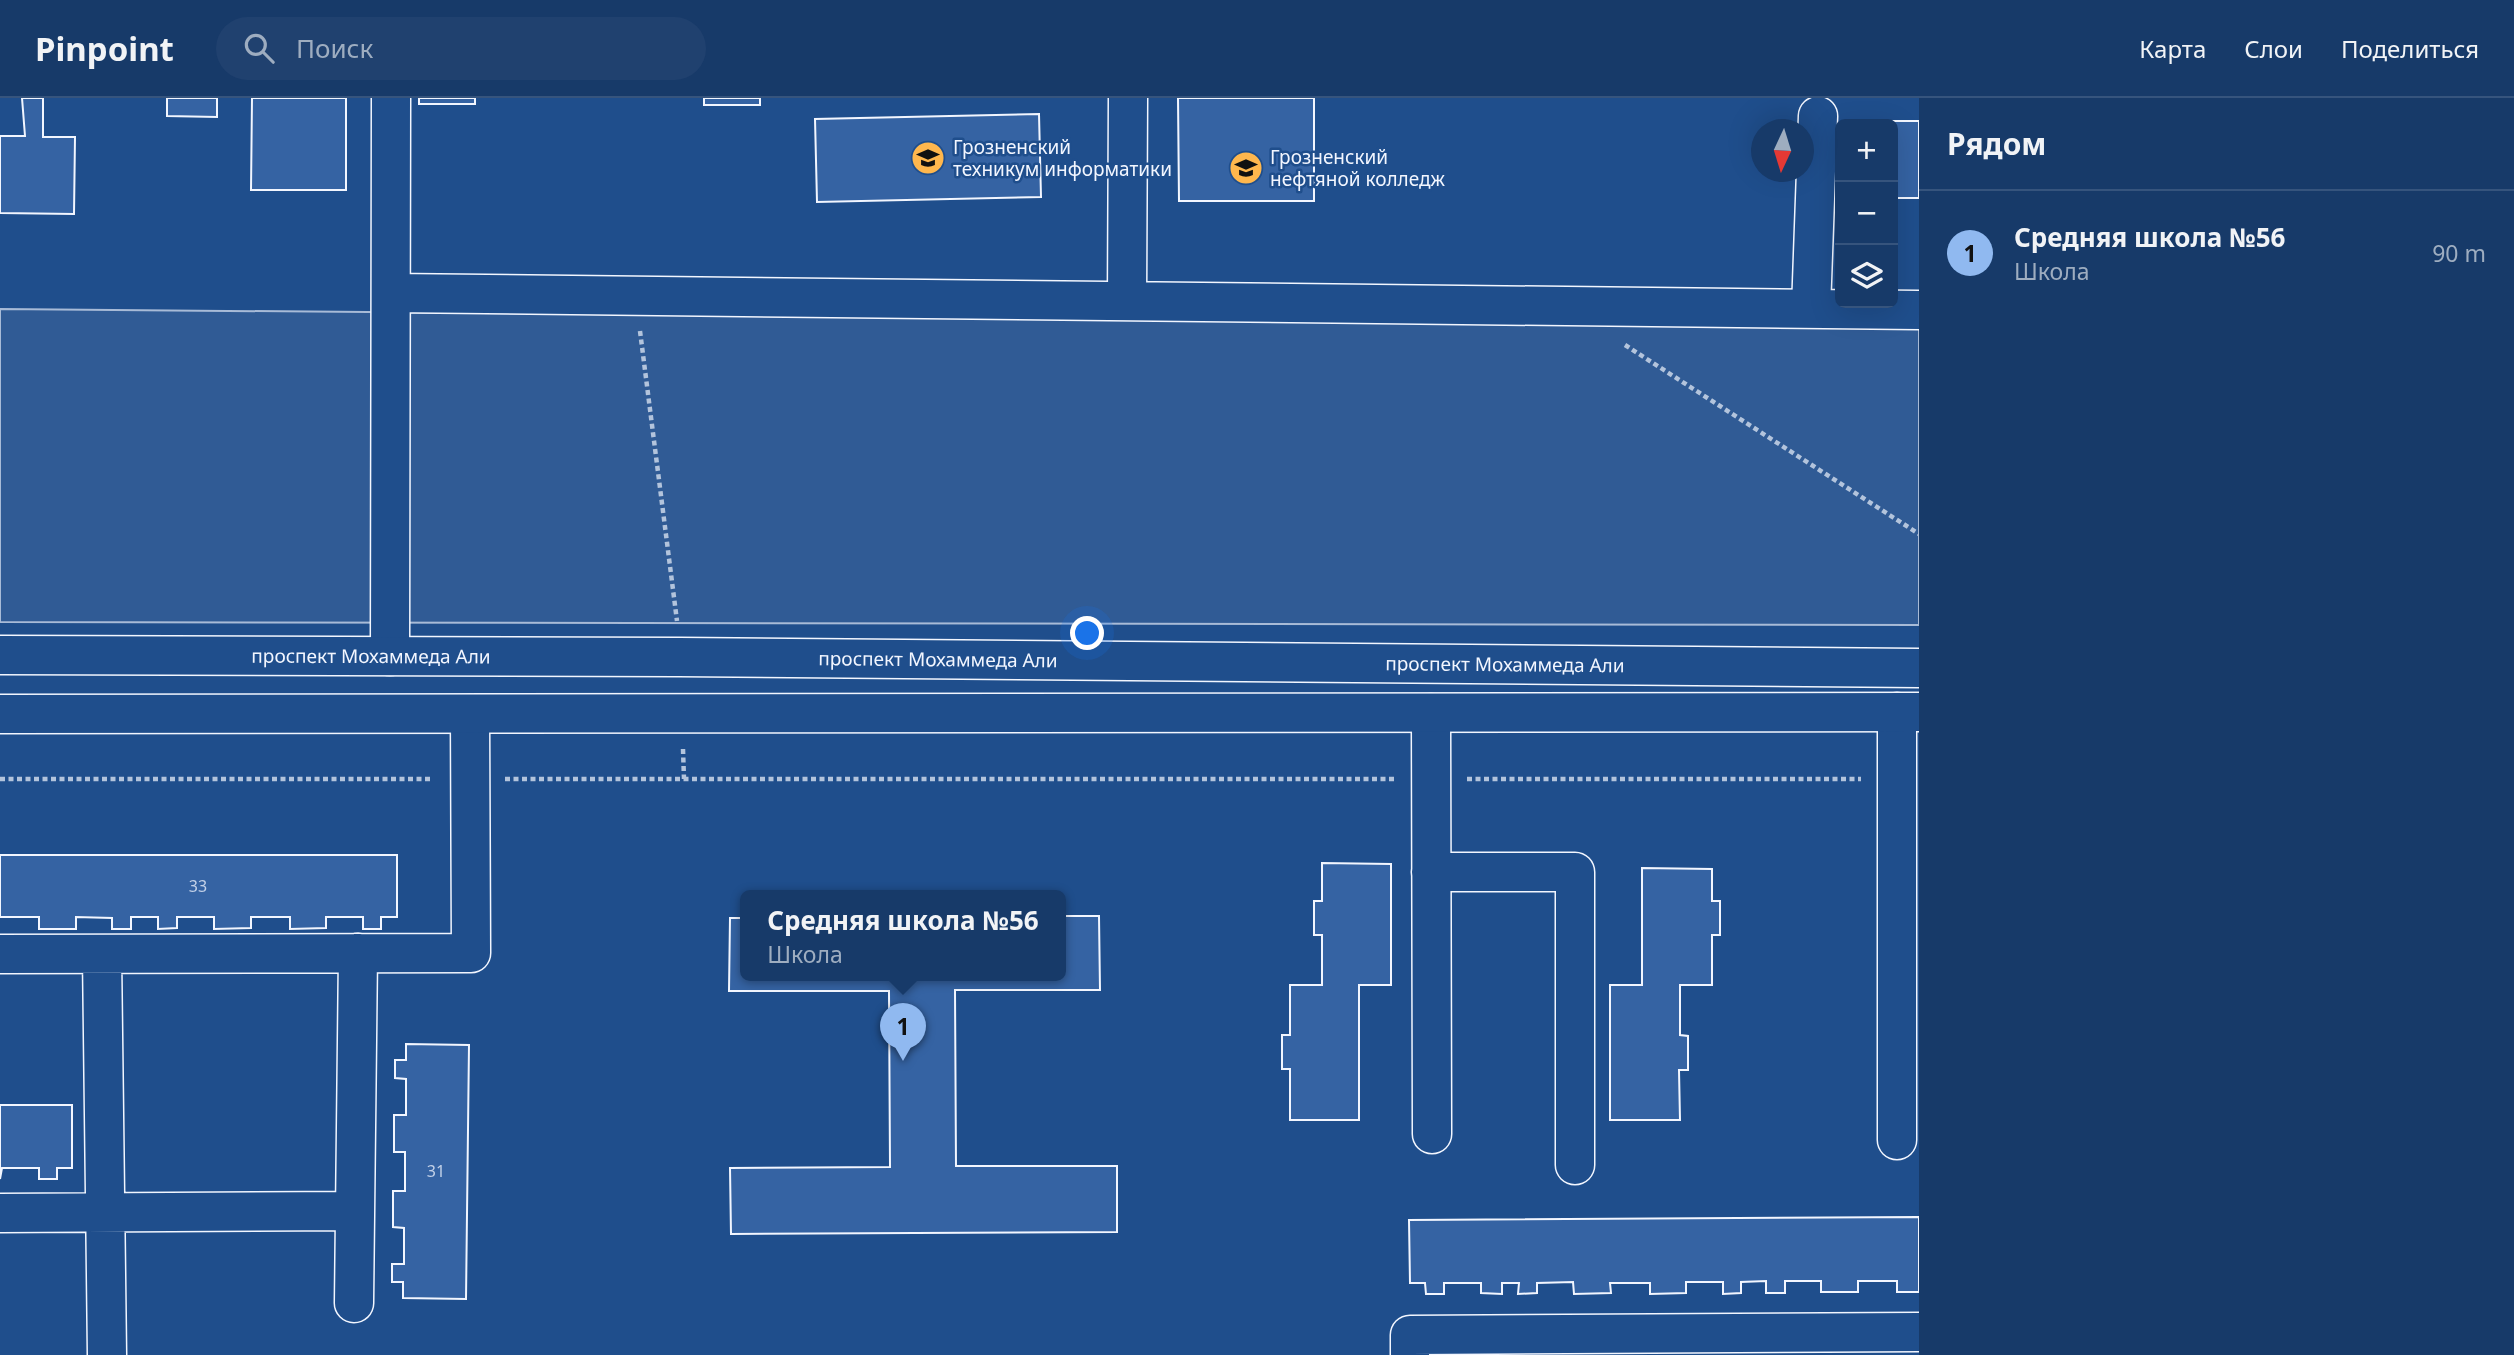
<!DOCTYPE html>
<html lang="ru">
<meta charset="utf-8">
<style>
body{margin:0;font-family:"Noto Sans",sans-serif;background:#20416f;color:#f1f3f6}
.controls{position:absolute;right:21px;top:21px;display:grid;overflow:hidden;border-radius:10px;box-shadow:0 7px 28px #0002}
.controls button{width:63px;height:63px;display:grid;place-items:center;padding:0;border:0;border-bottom:2px solid #36547d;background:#173a69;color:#f1f3f6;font:35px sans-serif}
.compass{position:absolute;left:1751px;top:21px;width:63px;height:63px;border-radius:50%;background:#173a69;box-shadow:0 7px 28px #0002;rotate:184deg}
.you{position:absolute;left:1088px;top:536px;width:24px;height:24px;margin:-18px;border:5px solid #fff;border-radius:50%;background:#1a73e8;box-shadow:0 0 0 10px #1a73e833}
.badge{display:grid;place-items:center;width:46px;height:46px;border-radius:50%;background:#90b9f0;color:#111;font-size:23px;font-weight:700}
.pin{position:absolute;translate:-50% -58px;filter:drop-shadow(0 2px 4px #0008)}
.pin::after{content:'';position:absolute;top:37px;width:24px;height:21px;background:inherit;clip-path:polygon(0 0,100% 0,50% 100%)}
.popup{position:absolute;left:740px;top:792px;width:326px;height:91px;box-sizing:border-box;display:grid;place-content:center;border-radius:10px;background:#173a69;filter:drop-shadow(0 2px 5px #0005);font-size:23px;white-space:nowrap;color:#9eadc0}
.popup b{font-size:26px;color:#f1f3f6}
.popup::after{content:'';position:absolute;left:50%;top:100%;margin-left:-14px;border:14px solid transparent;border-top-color:#173a69}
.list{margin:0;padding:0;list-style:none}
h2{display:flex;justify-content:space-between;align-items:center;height:91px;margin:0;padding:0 28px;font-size:30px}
h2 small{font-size:23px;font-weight:400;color:#9eadc0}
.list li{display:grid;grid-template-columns:46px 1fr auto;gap:21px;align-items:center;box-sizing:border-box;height:126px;padding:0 28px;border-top:2px solid #36547d}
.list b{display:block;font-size:26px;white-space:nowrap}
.list p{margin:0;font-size:23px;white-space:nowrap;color:#9eadc0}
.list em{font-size:23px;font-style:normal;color:#9eadc0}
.icon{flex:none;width:38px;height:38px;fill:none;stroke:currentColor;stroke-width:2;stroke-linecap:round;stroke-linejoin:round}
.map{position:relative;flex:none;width:1919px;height:1257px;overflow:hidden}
header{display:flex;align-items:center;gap:42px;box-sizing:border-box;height:98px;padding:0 35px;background:#173a69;border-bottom:2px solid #36547d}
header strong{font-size:33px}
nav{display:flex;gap:38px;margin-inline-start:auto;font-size:24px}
.search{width:490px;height:63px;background:#20416f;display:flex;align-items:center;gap:18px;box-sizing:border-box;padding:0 24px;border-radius:38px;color:#9eadc0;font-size:26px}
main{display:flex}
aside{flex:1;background:#173a69}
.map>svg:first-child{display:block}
.built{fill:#305b95;stroke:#a8bbd7;stroke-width:2}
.building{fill:#3563a3;stroke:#f2f6ff;stroke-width:2}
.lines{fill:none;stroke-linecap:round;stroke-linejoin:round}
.minor-casing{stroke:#f2f6ff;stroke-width:41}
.major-casing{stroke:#f2f6ff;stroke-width:41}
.path{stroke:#b3c4dc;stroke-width:4.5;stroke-dasharray:5 3.5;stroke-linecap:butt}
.minor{stroke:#1f4e8c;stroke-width:38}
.major{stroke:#1f4e8c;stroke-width:38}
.labels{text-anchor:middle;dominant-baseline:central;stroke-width:5;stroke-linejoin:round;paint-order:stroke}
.number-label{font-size:16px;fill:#c3d1e8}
.poi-label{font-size:19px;fill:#f2f6ff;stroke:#1f4e8c;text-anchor:start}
.street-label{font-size:19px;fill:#f2f6ff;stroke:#1f4e8c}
</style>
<header>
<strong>Pinpoint</strong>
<div class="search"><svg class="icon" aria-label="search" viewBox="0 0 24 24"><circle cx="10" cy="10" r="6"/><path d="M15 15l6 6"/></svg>Поиск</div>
<nav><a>Карта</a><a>Слои</a><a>Поделиться</a></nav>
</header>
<main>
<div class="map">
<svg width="1919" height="1257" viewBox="0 0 1919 1257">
<rect width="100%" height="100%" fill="#1f4e8c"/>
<path class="built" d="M0,211L1919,227V527L0,524Z"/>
<path class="building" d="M22,0H43V39H75L74,116L0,115V38H25Z
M167,0H217V19L167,18Z
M252,0H346V92H251Z
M419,0H475V6H419Z
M704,0H760V7H704Z
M1178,0H1314V103H1179Z
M1039,16L1041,99L817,104L815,21Z
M1867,23H1919V100H1893V26H1867Z
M0,757H397V819H381V831H363V819H326V830L290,831V819H251V830L214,831V819H177V830L158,831V819H131V831H112V820L76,819V831H39V819H0Z
M1322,765L1391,766V887H1359V1022H1290V971H1282V937H1290V887H1322V837H1314V803H1322Z
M1642,770L1712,771V803H1720V837H1712V887H1680V937L1688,938V972H1679L1680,1022H1610V887H1642Z
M1060,818H1099L1100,892H955L956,1068H1117V1134L731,1136L730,1070L890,1069L889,893H729L730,820H746V877H1060Z
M406,946L469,947L466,1201L403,1200V1184H392V1166H404V1130L393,1129V1093H405V1054H394V1017H406V981L395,980V962H406Z
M0,1007H72V1070H57V1081H39V1070H2L0,1081Z
M1919,1119V1194H1897V1183H1858V1194H1821V1183H1785V1195H1766V1183L1741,1184V1195L1723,1196V1184H1686V1195L1650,1196V1185H1610L1611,1195L1574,1196L1573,1184L1537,1185V1195L1518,1196L1519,1185H1502V1196L1481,1195V1185H1444V1196H1426L1425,1185H1410L1409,1122Z"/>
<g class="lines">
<defs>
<path id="minor" d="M391,195L1919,212
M1127,203L1128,0
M1811,211L1818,18
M390,558L391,0
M1897,614V1042
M1431,615L1432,1036
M1431,774H1575V1067
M0,856L471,855L470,616
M102,856L107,1257
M0,1115L355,1113
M354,1205L358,855
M1410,1257V1237L1919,1234"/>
<g id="major">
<path id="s1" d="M0,557L679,559L1919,570"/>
<path d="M0,616L1919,614"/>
</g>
</defs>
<use href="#minor" class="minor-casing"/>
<use href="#major" class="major-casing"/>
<path class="path" d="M640,233L677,523
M1625,247L1919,436
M683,651L684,681
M0,681H433
M505,681H1396
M1467,681H1861"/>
<use href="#minor" class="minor"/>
<use href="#major" class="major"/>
</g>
<defs>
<symbol id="university-disc" viewBox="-11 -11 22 22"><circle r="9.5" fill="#ffb74d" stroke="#1f4e8c"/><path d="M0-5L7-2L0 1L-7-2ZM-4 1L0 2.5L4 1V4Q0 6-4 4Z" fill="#111"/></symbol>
</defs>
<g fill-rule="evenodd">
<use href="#university-disc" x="909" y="41" width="38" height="38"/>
<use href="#university-disc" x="1227" y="51" width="38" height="38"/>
</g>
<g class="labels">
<g class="number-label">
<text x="198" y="788">33</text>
<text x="436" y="1073">31</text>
</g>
<g class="poi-label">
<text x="953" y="49">Грозненский<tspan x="953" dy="22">техникум информатики</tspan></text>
<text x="1270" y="59">Грозненский<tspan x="1270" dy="22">нефтяной колледж</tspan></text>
</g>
<g class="street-label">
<text stroke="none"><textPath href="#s1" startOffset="371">проспект Мохаммеда Али</textPath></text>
<text stroke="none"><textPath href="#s1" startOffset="938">проспект Мохаммеда Али</textPath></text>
<text stroke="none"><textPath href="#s1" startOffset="1505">проспект Мохаммеда Али</textPath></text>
</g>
</g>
</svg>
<div class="controls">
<button>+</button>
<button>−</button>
<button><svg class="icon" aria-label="layers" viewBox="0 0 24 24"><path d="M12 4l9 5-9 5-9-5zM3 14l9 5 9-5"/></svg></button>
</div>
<svg class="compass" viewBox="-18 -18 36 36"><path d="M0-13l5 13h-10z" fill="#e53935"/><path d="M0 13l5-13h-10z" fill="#9eadc0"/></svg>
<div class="you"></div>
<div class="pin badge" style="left:903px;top:963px">1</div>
<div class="popup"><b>Средняя школа №56</b>Школа</div>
</div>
<aside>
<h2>Рядом<small></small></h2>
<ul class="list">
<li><span class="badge">1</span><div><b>Средняя школа №56</b><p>Школа</p></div><em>90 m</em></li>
</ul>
</aside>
</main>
